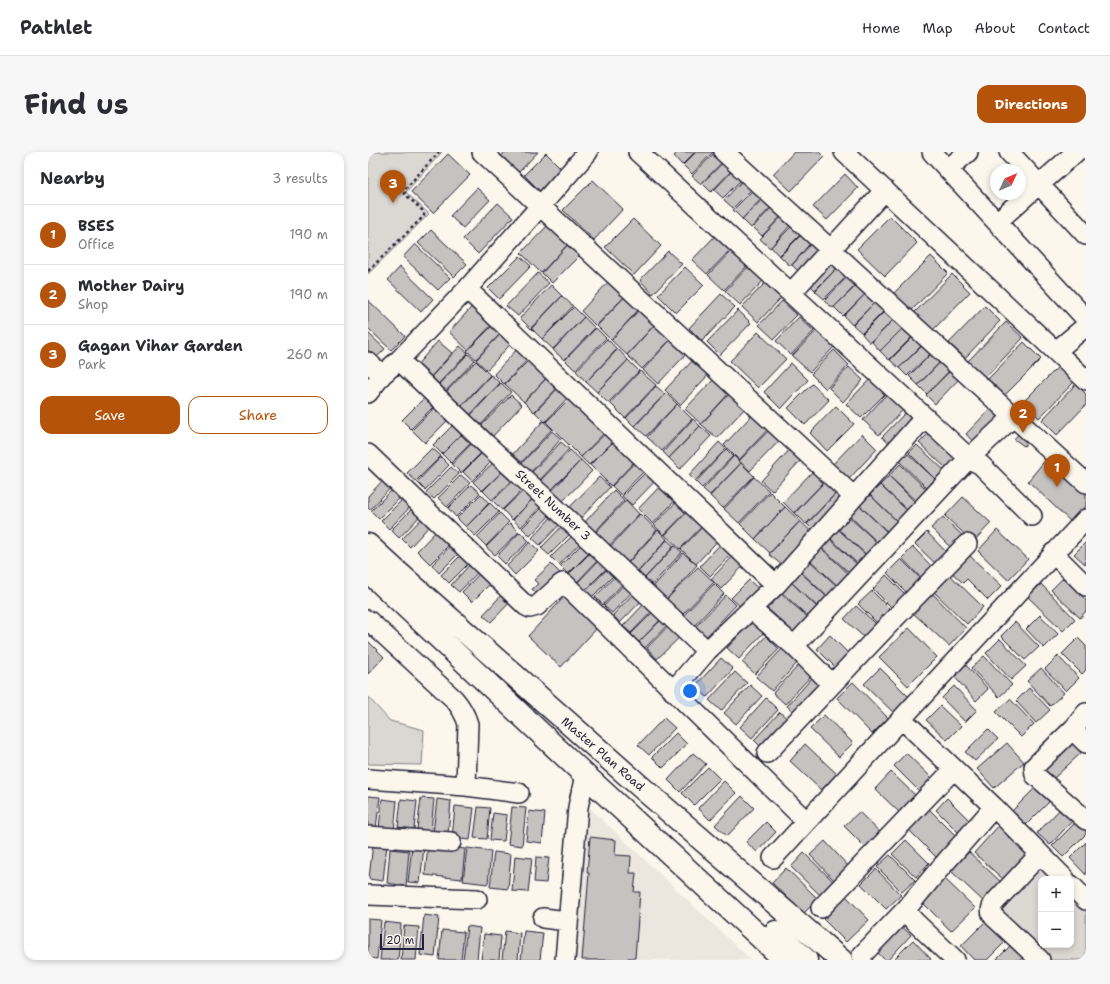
<!DOCTYPE html>
<meta charset="utf-8">
<style>
body{margin:0;font-family:"Shantell Sans",sans-serif;background:#f7f7f7;color:#2b2b33}
.controls{position:absolute;right:12px;bottom:12px;display:grid;overflow:hidden;border-radius:8px;box-shadow:0 2px 6px #0003}
.controls button{width:36px;height:36px;display:grid;place-items:center;padding:0;border:0;border-bottom:1px solid #e1e1e2;background:#fff;color:#2b2b33;font:20px sans-serif}
.compass{position:absolute;left:622px;top:12px;width:36px;height:36px;border-radius:50%;background:#fff;box-shadow:0 2px 6px #0003;rotate:46deg}
.scale{position:absolute;left:12px;bottom:10px;width:44px;box-sizing:border-box;padding-left:4px;border:2px solid #22223b;border-top:0;font-size:11px;line-height:14px;white-space:nowrap;color:#22223b;-webkit-text-stroke:3px #fbf7ec;paint-order:stroke}
.you{position:absolute;left:322px;top:539px;width:14px;height:14px;margin:-10px;border:3px solid #fff;border-radius:50%;background:#1a73e8;box-shadow:0 0 0 6px #1a73e833}
.badge{display:grid;place-items:center;width:26px;height:26px;border-radius:50%;background:#b45309;color:#fff;font-size:13px;font-weight:700}
.pin{position:absolute;translate:-50% -33px;filter:drop-shadow(0 1px 2px #0008)}
.pin::after{content:'';position:absolute;top:21px;width:14px;height:12px;background:inherit;clip-path:polygon(0 0,100% 0,50% 100%)}
.list{margin:0;padding:0;list-style:none}
h2{display:flex;justify-content:space-between;align-items:center;height:52px;margin:0;padding:0 16px;font-size:17px}
h2 small{font-size:13px;font-weight:400;color:#7c7c81}
.list li{display:grid;grid-template-columns:26px 1fr auto;gap:12px;align-items:center;box-sizing:border-box;height:60px;padding:0 16px;border-top:1px solid #e1e1e2}
.list b{display:block;font-size:15px;white-space:nowrap}
.list p{margin:0;font-size:13px;white-space:nowrap;color:#7c7c81}
.list em{font-size:13px;font-style:normal;color:#7c7c81}
.actions{display:flex;gap:8px;padding:12px 16px}
.actions a{flex:1;padding:9px 0;border:1px solid #b45309;border-radius:12px;text-align:center;font-size:14px;color:#b45309}
.actions .main{background:#b45309;color:#fff}
.map{position:relative;flex:none;width:718px;height:808px;overflow:hidden;border-radius:12px}
header{display:flex;align-items:center;gap:24px;box-sizing:border-box;height:56px;padding:0 20px;background:#fff;border-bottom:1px solid #e1e1e2}
header strong{font-size:19px}
nav{display:flex;gap:22px;margin-inline-start:auto;font-size:14px}
.intro{display:flex;align-items:center;justify-content:space-between;box-sizing:border-box;height:96px;padding:0 24px}
h1{margin:0;font-size:28px}
.button{padding:10px 18px;border-radius:12px;background:#b45309;color:#fff;font-size:14px;font-weight:700}
main{display:flex;gap:24px;padding:0 24px}
aside{flex:1;background:#fff;border-radius:12px;box-shadow:0 2px 6px #0003}
.map>svg:first-child{display:block}
.built{fill:#ebe7df}
.green{fill:#dbd8d3;stroke:#7e7d87}
.building{fill:#c6c2c0;stroke:#22223b}
.lines{fill:none;stroke-linecap:round;stroke-linejoin:round}
.minor-casing{stroke:#22223b;stroke-width:22}
.major-casing{stroke:#22223b;stroke-width:25}
.path{stroke:#22223b;stroke-width:2.5;stroke-dasharray:3 3;stroke-linecap:butt}
.minor{stroke:#fbf7ec;stroke-width:19}
.major{stroke:#fbf7ec;stroke-width:22}
.labels{text-anchor:middle;dominant-baseline:central;stroke-width:3;stroke-linejoin:round;paint-order:stroke}
.street-label{font-size:12px;fill:#22223b;stroke:#fbf7ec}
</style>
<header>
<strong>Pathlet</strong>
<nav><a>Home</a><a>Map</a><a>About</a><a>Contact</a></nav>
</header>
<div class="intro"><h1>Find us</h1><a class="button">Directions</a></div>
<main>
<aside>
<h2>Nearby<small>3 results</small></h2>
<ul class="list">
<li><span class="badge">1</span><div><b>BSES</b><p>Office</p></div><em>190 m</em></li>
<li><span class="badge">2</span><div><b>Mother Dairy</b><p>Shop</p></div><em>190 m</em></li>
<li><span class="badge">3</span><div><b>Gagan Vihar Garden</b><p>Park</p></div><em>260 m</em></li>
</ul>
<div class="actions"><a class="main">Save</a><a>Share</a></div>
</aside>
<div class="map">
<svg width="718" height="808" viewBox="0 0 718 808">
<rect width="100%" height="100%" fill="#fbf7ec"/>
<filter id="ink" filterUnits="userSpaceOnUse"><feTurbulence type="fractalNoise" baseFrequency=".025" numOctaves="2"/><feDisplacementMap in="SourceGraphic" scale="8" xChannelSelector="R" yChannelSelector="G"/><feConvolveMatrix kernelMatrix="1 2 1 2 8 2 1 2 1" color-interpolation-filters="sRGB"/></filter>
<g filter="url(#ink)">
<path class="built" d="M205,640L383,808H189Z"/>
<path class="green" d="M0,0H74L38,40L61,62L0,122Z
M0,545L22,569L56,578L54,613L0,612Z
M672,707L692,727H673V793H703V738L718,752V808H678L625,759Z"/>
<path class="building" d="M137,0H170L150,21L133,4Z
M310,0H327L314,13L306,4Z
M328,0H345L324,22L315,13Z
M347,0L359,5L333,32L324,24Z
M426,0H451L456,5L423,39L405,22Z
M178,1L194,17L172,39L156,23Z
M80,2L102,23L65,61L43,40Z
M358,8L366,16L343,40L334,31Z
M369,14L378,23L355,46L346,38Z
M477,22L490,36L459,68L445,55Z
M379,24L388,33L365,56L356,48Z
M225,28L255,57L226,88L195,58Z
M389,34L397,43L374,67L365,58Z
M109,36L122,48L95,76L82,64Z
M398,44L406,52L383,76L374,67Z
M130,51L145,65L110,102L95,87Z
M408,51L417,60L394,84L385,75Z
M417,61L426,69L402,96L392,87Z
M522,64L549,91L517,124L489,97Z
M265,67L293,94L266,123L237,95Z
M183,70L203,89L173,121L153,101Z
M426,72L435,80L411,104L403,95Z
M63,78L99,112L86,125L50,91Z
M435,81L444,89L424,113H421L412,104Z
M347,84L362,98L339,122L324,108Z
M448,86L458,95L433,122L424,113Z
M203,89L215,100L184,131L174,121Z
M47,92L82,126L70,138L35,105Z
M300,99L314,112L285,142L272,128Z
M363,99L379,114L356,138L340,123Z
M152,104L163,114L131,147L120,136Z
M563,104L580,121L543,159L525,142Z
M461,106L470,115L447,138L438,129Z
M32,115L65,147L53,160L20,128Z
M317,115L336,133L308,161L290,143Z
M380,115L395,129L372,153L357,139Z
M470,115L479,124L456,147L447,139Z
M484,120L492,129L465,156L456,149Z
M170,121L181,131L150,164L138,154Z
M584,122L602,140L564,179L546,161Z
M243,127L259,142L228,174L213,159Z
M397,131L413,146L390,170L374,155Z
M490,132L498,141L475,164L466,155Z
M183,133L194,144L163,177L152,166Z
M499,140L508,149L484,173L476,164Z
M259,142L273,155L243,188L229,174Z
M353,142L367,155L334,189L321,176Z
M194,144L205,154L174,187L163,176Z
M0,148L37,184L23,198L0,176Z
M109,149L129,167L100,198L81,180Z
M414,149L429,163L406,187L391,173Z
M508,149L517,158L494,181L485,173Z
M617,154L632,169L597,206L581,191Z
M206,155L216,165L185,197L174,187Z
M274,155L289,170L259,203L243,188Z
M370,158L383,171L352,203L339,190Z
M517,159L526,167L502,191L494,182Z
M216,165L227,176L196,208L185,198Z
M431,165L446,179L423,203L408,189Z
M527,166L536,175L512,199L504,190Z
M130,168L138,176L108,207L99,199Z
M289,170L305,185L274,217L259,203Z
M638,170L655,186L617,226L600,209Z
M536,175L545,184L521,208L512,199Z
M138,176L148,186L119,218L108,208Z
M228,176L238,186L207,218L197,208Z
M449,178L466,195L442,220L424,204Z
M390,180L418,207L390,236L362,209Z
M0,181L17,197L8,206L0,198Z
M546,184L554,193L531,216L522,208Z
M305,185L321,199L290,232L275,218Z
M239,187L249,197L218,230L208,219Z
M70,189L84,201L60,228L47,215Z
M656,190L673,207L637,243L620,227Z
M154,192L165,202L136,232L126,222Z
M555,193L563,201L539,224L531,216Z
M92,194L100,201L69,233L62,226Z
M250,197L260,208L229,240L218,230Z
M466,198L481,213L458,237L443,222Z
M566,199L575,207L550,233L541,224Z
M100,202L107,208L76,241L69,234Z
M166,203L184,220L156,250L137,232Z
M327,206L343,220L312,253L297,238Z
M575,207L584,216L559,242L550,233Z
M260,208L271,219L240,251L229,240Z
M108,209L122,223L91,256L76,242Z
M423,211L440,228L413,257L396,240Z
M481,215L495,228L475,250L461,236Z
M690,215L706,230L671,266L655,250Z
M584,217L593,225L567,252L558,243Z
M272,219L288,233L257,266L242,251Z
M184,220L195,230L166,260L156,250Z
M123,223L132,231L100,265L91,257Z
M348,225L363,239L333,272L317,257Z
M503,226L518,241L493,266L478,252Z
M133,231L143,240L111,275L101,265Z
M195,231L205,240L177,270L167,260Z
M444,232L461,248L437,273L420,256Z
M708,232L718,242V253L689,283L674,268Z
M288,234L297,242L266,274L258,266Z
M364,239L379,254L349,286L333,272Z
M298,241L309,252L278,284L267,274Z
M60,242L69,251L43,277L34,268Z
M143,243L154,253L123,286L112,275Z
M205,243L240,277L213,305L178,270Z
M518,243L535,258L511,283L495,268Z
M70,252L83,265L57,291L44,278Z
M309,252L324,267L294,299L279,285Z
M468,254L486,272L459,299L442,281Z
M623,256L632,264L606,291L598,282Z
M386,261L402,275L371,308L356,293Z
M537,261L552,275L529,299L514,285Z
M325,267L332,274L301,306L295,300Z
M175,269L184,277L151,313L142,305Z
M88,270L97,279L74,302L65,293Z
M332,274L343,284L312,317L301,306Z
M403,276L414,286L382,319L371,309Z
M242,277L250,285L221,313L213,305Z
M655,277L663,286L656,294L646,287Z
M564,278L591,304L578,316L551,291Z
M97,279L106,288L83,311L74,302Z
M184,279L193,287L161,322L152,313Z
M494,282L509,297L479,329L463,314Z
M250,285L271,305L243,334L222,313Z
M106,289L116,298L93,321L84,312Z
M193,290L201,297L170,330L162,322Z
M351,290L358,297L327,329L321,323Z
M549,293L576,318L567,327L541,301Z
M424,295L435,306L404,339L393,329Z
M64,296L73,304L48,329L39,321Z
M118,297L127,306L104,329L95,320Z
M358,297L365,304L334,336L328,330Z
M202,298L213,308L181,340L171,330Z
M540,302L567,327L559,336L532,310Z
M366,304L373,311L342,343L335,337Z
M73,305L81,313L57,338L49,330Z
M272,305L282,313L253,343L244,334Z
M679,306L718,341V354L703,370L660,329Z
M128,308L137,317L114,339L105,330Z
M213,308L224,319L193,351L182,341Z
M373,311L386,324L355,356L342,344Z
M532,312L559,338L548,349L521,324Z
M83,315L91,322L66,347L58,340Z
M283,315L292,324L264,353L254,344Z
M138,316L147,326L124,348L115,339Z
M447,317L458,328L426,361L415,350Z
M93,323L102,331L79,355L70,346Z
M521,324L547,350L539,358L512,333Z
M18,325L26,332L2,358L0,356V344Z
M231,325L242,335L211,368L200,357Z
M386,325L401,339L371,371L356,357Z
M147,326L157,335L134,358L125,349Z
M299,327L314,341L285,372L270,357Z
M458,328L470,339L438,372L427,361Z
M103,333L112,341L88,365L80,356Z
M512,333L541,360L531,371L502,343Z
M28,334L36,342L11,367L3,359Z
M158,336L167,345L144,368L135,358Z
M246,338L256,348L226,381L216,371Z
M470,339L481,350L450,383L439,372Z
M402,340L417,355L387,387L372,372Z
M113,342L121,351L98,375L89,366Z
M169,342L177,350L153,375L145,368Z
M502,343L531,371L521,381L492,354Z
M38,344L46,351L21,377L13,369Z
M314,344L324,354L296,383L286,373Z
M595,345L623,371L605,390L577,364Z
M258,348L271,362L241,394L227,381Z
M122,351L131,360L107,384L98,375Z
M179,351L186,359L162,384L154,376Z
M327,352L341,367L312,397L297,383Z
M48,353L55,361L31,386L23,378Z
M492,354L521,382L511,392L482,364Z
M417,355L432,369L402,401L387,387Z
M188,360L196,368L172,393L164,386Z
M132,361L141,370L118,394L109,385Z
M58,362L66,369L42,395L34,387Z
M272,362L289,378L259,411L242,395Z
M481,365L512,393L501,405L470,377Z
M575,365L599,388L587,400L563,376Z
M342,367L357,381L328,412L313,397Z
M432,369L447,383L417,416L401,402Z
M198,370L206,378L181,403L173,396Z
M142,371L151,380L127,403L118,395Z
M73,374L87,387L62,412L49,399Z
M470,377L500,405L492,414L462,386Z
M290,378L299,387L269,421L259,412Z
M629,378L660,407L640,428L610,399Z
M152,380L161,389L137,412L129,404Z
M208,380L215,388L191,413L183,405Z
M559,380L583,405L572,416L547,392Z
M360,384L371,394L342,424L332,414Z
M462,387L492,415L484,423L454,396Z
M88,388L96,396L71,421L64,413Z
M299,388L306,394L276,427L269,421Z
M217,389L225,397L200,422L192,414Z
M162,390L171,399L147,423L139,414Z
M718,390V413L706,402Z
M307,394L314,400L283,434L276,427Z
M545,395L569,420L558,431L534,406Z
M453,396L483,424L472,436L442,408Z
M226,397L233,405L209,430L201,422Z
M372,397L382,407L353,437L343,427Z
M98,398L106,406L81,431L73,423Z
M315,401L329,413L298,448L284,436Z
M600,402L634,434L620,448L599,427L595,431L583,420Z
M234,405L242,413L217,438L209,431Z
M107,407L115,415L91,440L83,433Z
M533,407L558,432L544,446L519,421Z
M441,408L472,437L462,447L431,418Z
M183,412L197,426L175,447L164,437L170,432L166,428Z
M242,414L249,420L224,445L218,439Z
M330,415L346,430L314,463L298,448Z
M117,416L128,426L104,450L94,440Z
M431,419L461,447L452,457L422,429Z
M251,420L259,427L235,453L227,445Z
M581,422L615,455L599,472L565,439Z
M518,423L543,448L530,462L505,437Z
M695,426L718,448V459L712,466L683,438Z
M260,428L268,436L244,461L236,454Z
M381,428L396,442L378,460L363,446Z
M422,429L452,458L443,467L412,439Z
M346,432L356,442L325,475L315,464Z
M673,432L707,467L695,479L660,445Z
M139,437L147,445L123,470L115,463Z
M269,438L277,445L252,471L245,463Z
M504,439L529,464L515,477L490,452Z
M411,440L442,467L428,482L398,455Z
M564,441L598,476L581,494L545,461Z
M198,443L231,474L193,515L160,484Z
M358,443L368,453L337,486L327,475Z
M280,448L287,456L263,481L255,474Z
M488,454L514,477L502,491L476,467Z
M288,457L296,464L271,490L263,482Z
M672,463L690,482L676,496L658,477Z
M296,465L302,470L277,496L271,490Z
M385,468L397,479L371,507L359,496Z
M647,470L671,495L657,508L633,484Z
M303,471L315,482L289,507L279,496Z
M541,476L569,505L540,534L511,505Z
M462,483L488,509L475,523L449,497Z
M398,484L411,497L387,522L374,510Z
M710,486L718,494V518L714,522L694,502Z
M632,487L658,514L643,528L618,501Z
M0,489L16,505L0,522Z
M414,497L429,511L404,539L388,525Z
M616,504L644,533L631,545L603,516Z
M690,504L711,526L698,539L677,517Z
M353,506L365,517L339,545L327,534Z
M596,511L620,537L608,549L584,522Z
M431,513L443,524L417,552L405,541Z
M512,516L543,547L528,563L496,532Z
M673,516L696,541L682,554L659,529Z
M367,520L379,531L353,559L341,548Z
M444,526L457,537L431,565L419,554Z
M485,530L520,566L504,582L469,546Z
M382,533L394,544L368,572L356,561Z
M586,534L609,558L597,570L574,546Z
M661,536L682,558L668,571L648,549Z
M398,546L410,558L384,586L372,575Z
M642,547L666,572L653,585L628,560Z
M572,554L593,574L579,588L558,568Z
M412,560L424,571L398,600L386,588Z
M456,563L485,591L471,605L442,577Z
M296,566L307,576L281,603L270,593Z
M620,577L630,587L607,609L597,600Z
M308,581L319,592L295,616L284,605Z
M701,587L714,600L685,627L672,614Z
M639,591L656,610L626,636L609,617Z
M437,592L469,622L453,638L422,609Z
M325,601L338,612L312,640L300,628Z
M538,601L567,629L554,642L526,614Z
M340,615L352,627L326,653L314,641Z
M523,620L549,645L533,662L507,637Z
M356,629L368,641L342,668L330,656Z
M669,634L683,648L658,673L644,659Z
M0,644L12,645L8,676L0,675Z
M374,644L386,656L359,684L347,673Z
M53,646L66,647L63,679L49,677Z
M579,646L605,672L593,683L568,658Z
M14,647L29,649L26,679L11,677Z
M33,647L49,649L46,677L30,675Z
M69,647L83,649L80,683L65,681Z
M87,654L106,656L102,688L84,686Z
M695,654L707,666L682,693L669,681Z
M110,655L122,656L119,687L106,686Z
M144,655L158,656L154,694L140,692Z
M559,655L593,689L573,710L538,675Z
M161,659L177,661L174,691L158,689Z
M491,660L519,687L504,702L476,674Z
M125,661L139,663L136,689L122,688Z
M398,670L408,680L389,700L378,690Z
M708,670L718,679V682L695,705L684,694Z
M633,671L663,698L636,728L606,701Z
M222,685L248,688L247,703L263,704L262,721H268L266,740H272L267,806H260V808H214L221,721H219Z
M538,688L561,711L548,725L524,702Z
M457,689L482,716L468,730L442,703Z
M718,690V723L702,706Z
M5,691L19,692L15,729L1,727Z
M60,693L97,697L94,727L57,723Z
M44,694L56,695L52,731L40,730Z
M99,696L123,699L120,732L95,729Z
M22,697L41,699L38,734L19,731Z
M126,700L143,702L140,737L122,735Z
M601,700L634,731L616,750L583,719Z
M436,701L467,731L454,745L423,715Z
M522,703L547,728L534,740L509,715Z
M147,704L164,706L160,740L144,739Z
M168,705L181,706L178,731L166,730Z
M418,716L450,747L436,761L404,731Z
M508,717L533,743L518,757L493,732Z
M576,726L607,756L583,779L553,749Z
M478,744L501,768L478,790L454,766Z
M56,763L71,765L67,805L52,803Z
M0,767L13,768L9,807L0,806Z
M618,769L638,789L619,808H606L593,794Z
M16,770L33,772L30,808H12Z
M532,773L543,783L520,808H517L508,799Z
M36,774L51,775L48,808H33Z
M99,774L112,776L109,808H95Z
M74,778L96,780L93,808H71Z
M137,779L152,781L150,808H134Z
M156,779L175,781L172,808H153Z
M116,782L133,784L131,808H113Z
M545,788L563,807L562,808H525Z
M644,792L656,804L652,808H628Z"/>
<g class="lines">
<defs>
<path id="minor" d="M114,0L486,345
M270,0L601,306L426,494
M356,0L718,331
M476,0L718,228
M564,0L718,167
M641,0L718,83
M580,17L600,0
M629,70L671,32V33L708,0
M99,137L408,433
M423,141L517,38
M688,199L718,174
M31,208L118,292L176,345L339,499
M0,210L14,223
M0,241L14,223L31,208L99,137L220,0
M645,265L601,306L613,313L664,364
M0,302L158,454L162,456L169,454L192,433L195,431L198,433L438,669
M685,401L718,434
M383,457L426,494L464,532
M0,468L86,547C93,555 97,562 100,572L98,634L0,627
M305,539L339,499L408,433L557,265
M718,561L706,576L707,580L718,591
M534,567L626,655L568,721L539,756L540,762L547,770L587,808
M706,576L666,615L667,623L718,668
M399,601L526,467L599,392
M98,634L151,641
M626,655L697,727
M0,684L83,690
M405,706L718,367
M703,733L718,748
M0,743L109,747
M453,756L586,617
M175,766L199,769
M197,808L210,655L217,623
M494,808V803L539,756
M672,808L626,765C622,760 622,757 626,751L672,702"/>
<path id="major" d="M0,393L26,417L274,636L473,808
M0,419L217,623L417,808
M408,780L438,808"/>
</defs>
<use href="#minor" class="minor-casing"/>
<use href="#major" class="major-casing"/>
<path class="path" d="M0,119L56,64V61L54,58L37,42L36,39L38,36L71,0"/>
<use href="#minor" class="minor"/>
<use href="#major" class="major"/>
</g>
</g>
<g class="labels">
<g class="street-label">
<text transform="translate(185 353) rotate(43)">Street Number 3</text>
<text transform="translate(235 602) rotate(41)">Master Plan Road</text>
</g>
</g>
</svg>
<div class="controls">
<button>+</button>
<button>−</button>
</div>
<svg class="compass" viewBox="-18 -18 36 36"><path d="M0-13l5 13h-10z" fill="#e53935"/><path d="M0 13l5-13h-10z" fill="#7c7c81"/></svg>
<div class="scale">20 m</div>
<div class="you"></div>
<div class="pin badge" style="left:689px;top:335px">1</div>
<div class="pin badge" style="left:655px;top:281px">2</div>
<div class="pin badge" style="left:25px;top:51px">3</div>
</div>
</main>
